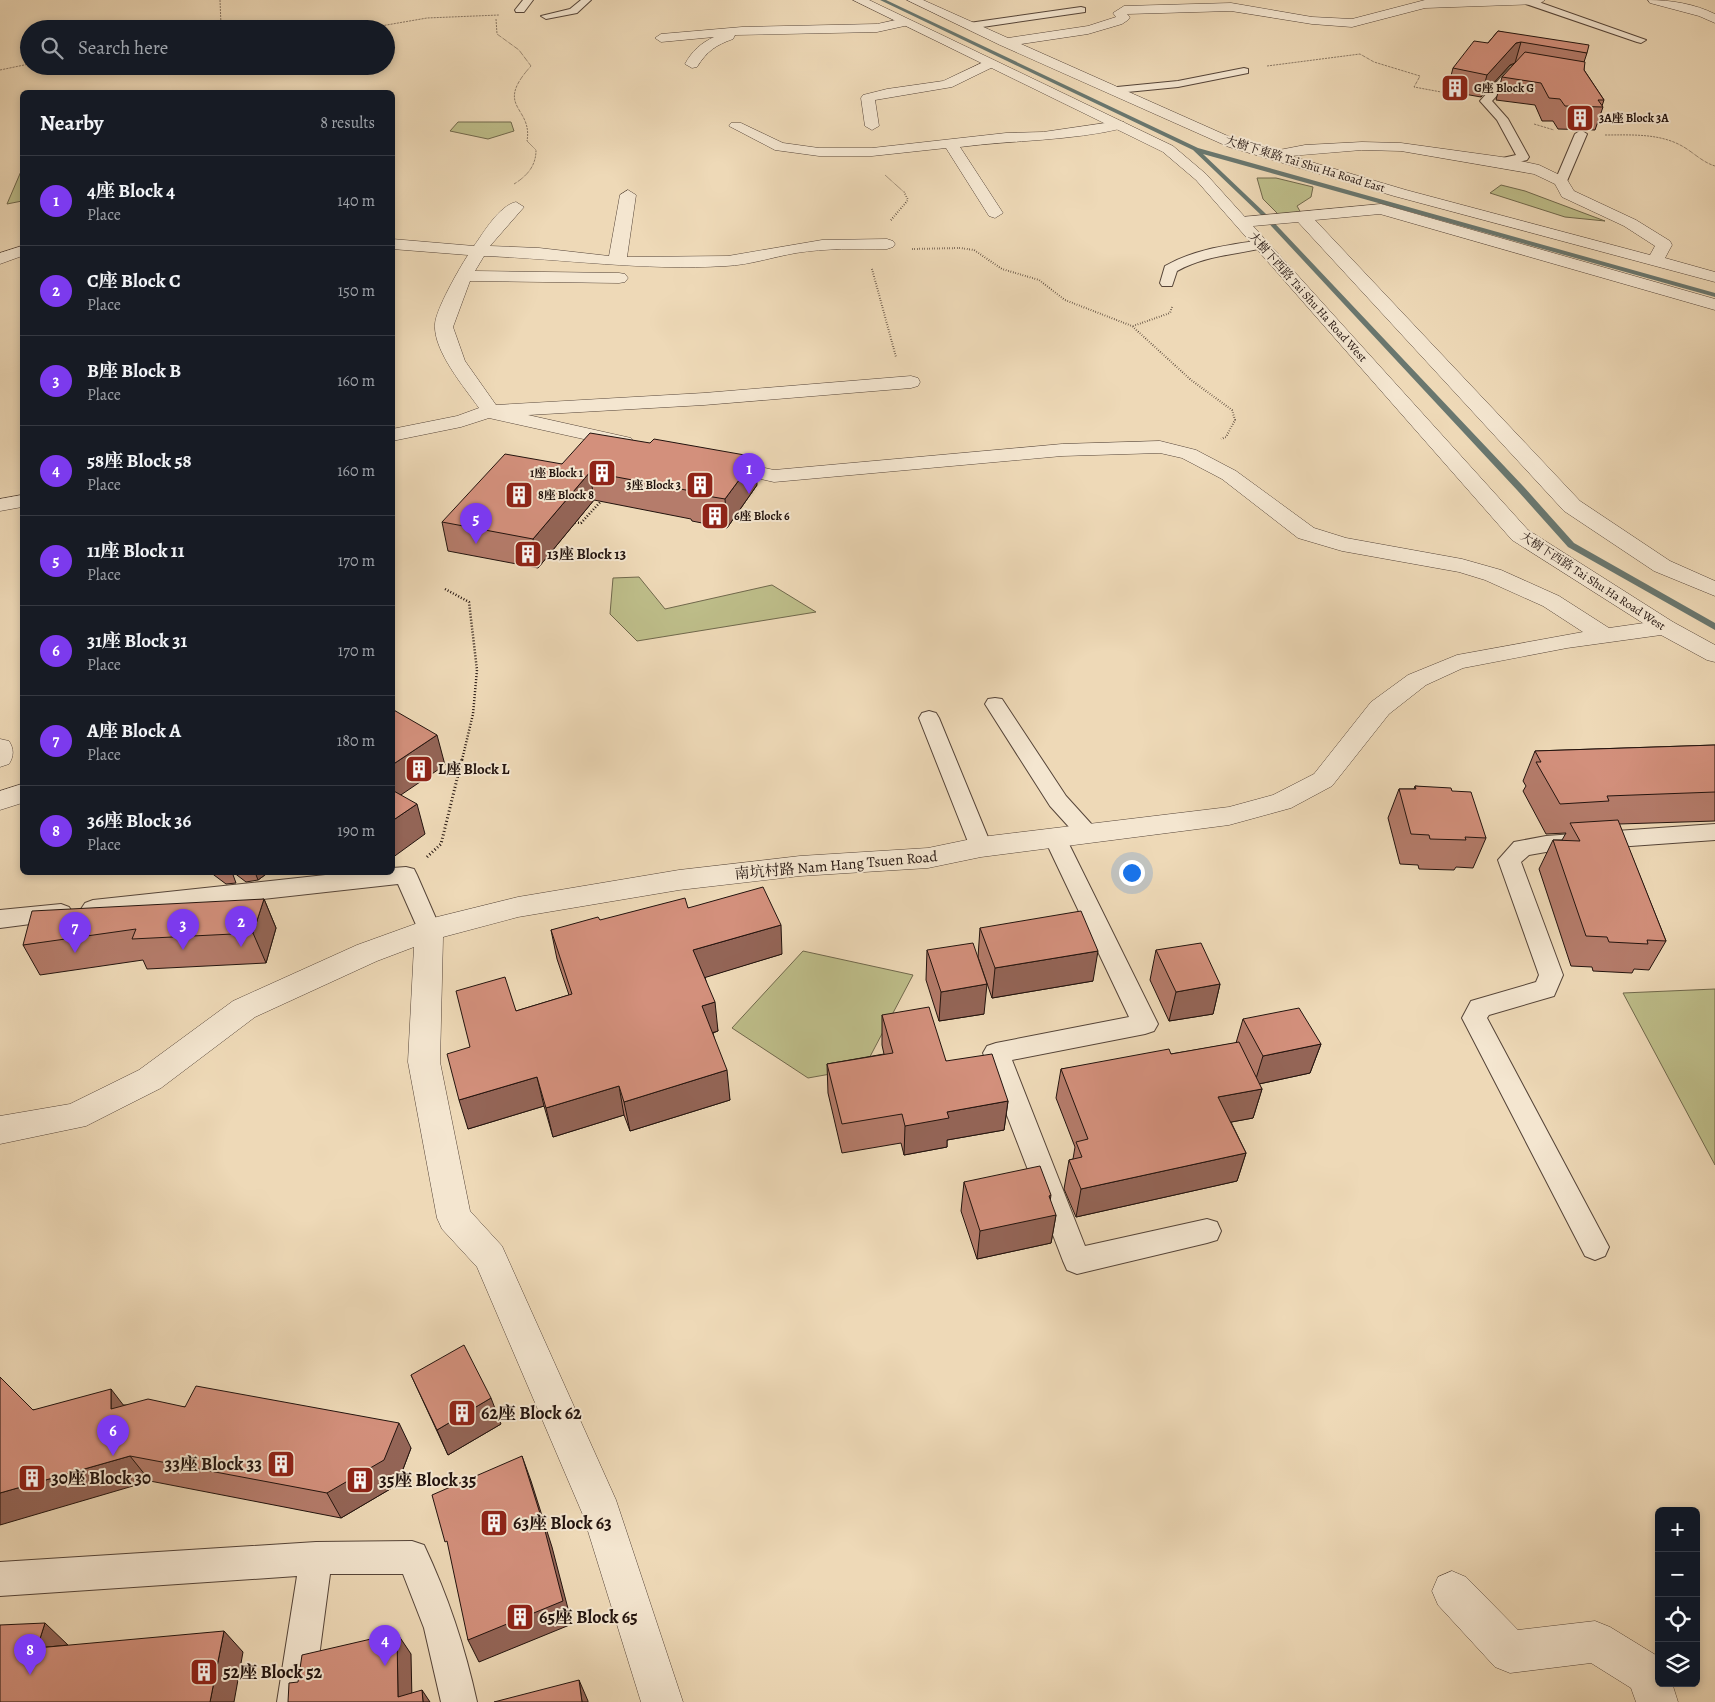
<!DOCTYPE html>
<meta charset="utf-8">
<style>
body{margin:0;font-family:Alegreya,"Noto Serif TC",serif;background:#20242c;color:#f1f3f6}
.controls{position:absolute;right:15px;bottom:15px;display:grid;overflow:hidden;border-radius:8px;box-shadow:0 2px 8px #0003}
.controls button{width:45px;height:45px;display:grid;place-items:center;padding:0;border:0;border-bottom:1px solid #363941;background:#171b24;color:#f1f3f6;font:25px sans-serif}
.you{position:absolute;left:1131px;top:872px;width:18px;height:18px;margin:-12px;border:4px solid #fff;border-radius:50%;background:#1a73e8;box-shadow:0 0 0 8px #1a73e833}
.badge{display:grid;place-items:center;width:32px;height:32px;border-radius:50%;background:#7c3aed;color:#fff;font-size:16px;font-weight:700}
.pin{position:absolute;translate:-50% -41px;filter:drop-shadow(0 1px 2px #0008)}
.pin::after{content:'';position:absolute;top:26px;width:18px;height:15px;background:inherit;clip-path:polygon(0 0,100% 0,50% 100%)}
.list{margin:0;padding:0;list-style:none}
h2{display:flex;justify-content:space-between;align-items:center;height:65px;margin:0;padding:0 20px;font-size:21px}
h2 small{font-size:16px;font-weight:400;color:#9ea1a6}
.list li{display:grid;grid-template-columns:32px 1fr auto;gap:15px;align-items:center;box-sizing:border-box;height:90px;padding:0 20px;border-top:1px solid #363941}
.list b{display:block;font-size:19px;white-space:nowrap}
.list p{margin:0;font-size:16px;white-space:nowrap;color:#9ea1a6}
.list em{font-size:16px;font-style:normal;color:#9ea1a6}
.icon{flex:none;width:28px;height:28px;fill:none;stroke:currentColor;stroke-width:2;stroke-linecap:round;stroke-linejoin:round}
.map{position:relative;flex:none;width:1715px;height:1702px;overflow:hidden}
.search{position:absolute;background:#171b24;box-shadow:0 2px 8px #0003;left:20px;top:20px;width:375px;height:55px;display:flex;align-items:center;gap:12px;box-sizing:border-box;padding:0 18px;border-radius:28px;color:#9ea1a6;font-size:19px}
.panel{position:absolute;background:#171b24;box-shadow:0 2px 8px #0003;left:20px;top:90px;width:375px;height:785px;border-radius:8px}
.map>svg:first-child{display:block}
.green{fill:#bebe8a;stroke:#70684c}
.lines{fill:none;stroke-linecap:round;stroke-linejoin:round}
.stream{fill:#69776f;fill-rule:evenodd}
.service-casing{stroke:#554438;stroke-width:2}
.minor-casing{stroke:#554438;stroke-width:1}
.tertiary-casing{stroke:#554438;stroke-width:1}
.path-far3{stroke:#22130e;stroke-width:1;stroke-dasharray:0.5 1;stroke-linecap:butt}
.path-far2{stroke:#22130e;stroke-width:2;stroke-dasharray:0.5 2;stroke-linecap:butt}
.path-far1{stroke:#22130e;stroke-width:2.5;stroke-dasharray:1 2;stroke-linecap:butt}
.path{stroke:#22130e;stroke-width:3;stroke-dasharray:1 2.5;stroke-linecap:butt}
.service{fill:#f4e6d0;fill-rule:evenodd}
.minor{fill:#f4e6d0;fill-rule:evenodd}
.tertiary{fill:#f4e6d0;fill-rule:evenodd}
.wall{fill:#b57c6b;stroke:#22130e}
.shaded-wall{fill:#946557;stroke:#22130e}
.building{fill:#d3907c;stroke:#22130e}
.labels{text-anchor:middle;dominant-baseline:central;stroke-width:4;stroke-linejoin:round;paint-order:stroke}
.far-poi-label{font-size:12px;font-weight:bold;fill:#22130e;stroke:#f4e6d0;text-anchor:start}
.far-street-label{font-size:12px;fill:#22130e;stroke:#f4e6d0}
.poi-label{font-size:15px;font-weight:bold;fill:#22130e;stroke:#f4e6d0;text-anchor:start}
.street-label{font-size:15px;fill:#22130e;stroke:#f4e6d0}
.near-poi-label{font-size:18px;font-weight:bold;fill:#22130e;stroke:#f4e6d0;text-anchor:start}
</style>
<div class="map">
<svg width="1715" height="1702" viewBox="0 0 1715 1702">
<rect width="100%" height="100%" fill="#eed9b7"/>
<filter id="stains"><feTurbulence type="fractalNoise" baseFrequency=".004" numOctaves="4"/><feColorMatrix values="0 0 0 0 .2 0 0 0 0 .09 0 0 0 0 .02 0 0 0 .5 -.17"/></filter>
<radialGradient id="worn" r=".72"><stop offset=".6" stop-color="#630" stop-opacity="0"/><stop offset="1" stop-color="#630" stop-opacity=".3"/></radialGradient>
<path class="green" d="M458,122H511L514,131L488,139L450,131Z
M22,169V201L7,204Z
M1257,178H1276L1313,187L1311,197L1297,206L1301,213L1279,215L1263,199Z
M1501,185L1525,191L1605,221L1565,217L1490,193Z
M639,577L665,609L772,585L816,612L637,641L610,614L613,578Z
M803,951L913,975L864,1068L808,1078L732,1028Z
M1715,989V1165L1623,993Z"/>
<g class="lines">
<path class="stream" d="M880,0H886L1198,148L1715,293V297L1203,154L1265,213L1523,486L1574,543L1715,623V630L1568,547L1517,490L1261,215L1193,150Z"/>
<defs>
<path id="service" d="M523,0H533L524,12H516L515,10Z
M581,0H591L577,13L546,19L541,16L570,9Z
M1522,0H1533L1646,40L1641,43L1637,42L1523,3Z
M1081,7L1085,8V12L969,29L964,26L969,23Z
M1515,65L1528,69L1523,72H1518L1492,101L1508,119L1529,157L1527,160L1502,166L1498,165L1496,162L1498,159L1516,155L1497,120L1480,101L1511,66Z
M1244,68L1248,69V73L1178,87L1117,93L1111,90L1117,87L1178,81Z
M1581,130L1587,134L1567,181L1561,185L1557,184L1555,181L1575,134Z
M1262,240L1269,244L1267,247C1235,255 1206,255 1177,271L1172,286H1162L1160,283L1165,266C1195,249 1228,245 1262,240Z
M995,698L1002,699L1066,796L1095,828L1098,833L1095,838L1087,841L1079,838L1050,806L985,704L988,699Z
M929,711L936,713L939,718L992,847L989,853L981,855L973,853L970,847L919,718L922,713Z
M1715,824V840L1546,852L1529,855L1521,862L1563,975L1554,996L1489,1015L1487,1018L1609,1247L1605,1256L1595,1260L1585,1256L1462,1018L1471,1001L1536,982L1539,975L1498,860L1514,842L1546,836Z
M1055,830L1063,832L1066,838L1158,1024L1154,1031L1145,1034L1012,1060L1085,1246L1207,1219L1217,1222L1221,1231L1217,1240L1207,1243L1077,1274L1067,1270L1063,1261L983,1053L987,1046L996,1043L1129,1017L1044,838L1047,832Z
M406,867L414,869L417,875L441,930L437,936L429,939L421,936L398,884L93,918L85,915L81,909L85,903L93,900L353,872H392V868Z
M61,904L69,907L73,913L69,919L0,928V910Z
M412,1541L424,1545C448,1596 465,1647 477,1702H441L424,1628L403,1574H330L313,1702H277L297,1576L0,1596V1562L316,1542Z"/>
<path id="minor" d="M907,0H923L1008,38L1088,26L1116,17L1113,13L1124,6L1231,3L1312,17L1352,19L1425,0H1545L1539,4L1425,8L1352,27L1312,24L1231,11L1127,14L1130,17L1128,20L1122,24L1088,34L1021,44L1239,141L1274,151L1305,145L1362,142L1401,143L1502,157L1539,165L1566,178L1574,191L1636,220L1670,241L1672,245L1665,258L1715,272V282L1394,196L1229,147L1000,45ZM1362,150L1401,151L1534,174L1555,184L1562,197L1624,226L1655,246L1650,255L1406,190L1291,156Z
M1648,0C1671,0 1695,4 1715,14V23L1699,16L1650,3Z
M905,18L911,22L909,25L877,32L735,35L733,39C716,45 707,51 697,67L692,68L685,64C692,51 701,43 714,37L661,42L655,38L661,34L742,27L877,24Z
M990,59L997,63L995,66L952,87L875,100L879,126L872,130L865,126L861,98L863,95L887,89L943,81Z
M1119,121L1124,122L1126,125L1124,128C1071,141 1014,140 960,147L1003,213L995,218L989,216L946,148L872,156H819L775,150L729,126L731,123H741L783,143L819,148H872L1006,133L1043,132Z
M628,190L636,195L627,257L728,256L822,240L887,239L893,241L895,244L893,247L887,249C857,249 826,248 796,253C773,257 749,265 726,266C644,271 565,259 484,256L475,271L619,273L625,274L628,278L625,282L619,283L470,281L453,327L465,361L496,405L704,393L911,376L918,378L920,382L918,386L911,388L704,405L528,415L631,438L634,442L631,446L624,448L489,418L461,427L392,441V429L457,416L479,408C465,388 433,351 435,324C436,309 459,269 468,255L392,249V239L474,246C484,232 499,206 516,202L524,207L490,246L539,248L609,256L620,195Z
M1381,204L1715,299V310L1380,214L1315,220L1580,501L1670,561L1715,581V596L1654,571L1564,511L1298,222L1242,227L1234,222L1242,217Z
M22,246V256L0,264V253Z
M1160,441L1196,450L1236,471L1314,528L1346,538L1462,559L1501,570L1559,596L1609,628L1665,620L1673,622L1715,645V662L1707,660L1661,635L1567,648L1463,668L1426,685L1389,714L1332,786L1291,808L1229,825L981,857L928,868L800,876L679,890L518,917L443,937L440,1062L470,1211L502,1246L616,1500L683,1702H641L583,1515L477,1267L442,1229L437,1218L408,1062L414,947L377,961L255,1017L161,1088L86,1126L0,1144V1116L70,1104L139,1070L233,1001L357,945L429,919L518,897L679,870L800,856L928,848L981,837L1229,807L1273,795L1314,774L1371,702L1408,675L1457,655L1583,632L1543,606L1485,580L1459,572L1342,551L1298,538L1222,479L1182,458L1160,453L1062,456L774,482L712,468L709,464L712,460L719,458L774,470L1062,444Z
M22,495V507L0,511V499Z
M22,784V803L0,810V791Z
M1452,1571L1466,1577L1518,1630L1595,1621L1610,1627L1659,1657V1683H1672L1678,1702H1636L1631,1688L1591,1663L1510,1673L1495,1667L1438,1605L1432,1591L1438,1577Z"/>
<path id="tertiary" d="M853,0H869L1173,146L1206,174L1528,530L1673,622L1677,627L1673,632L1665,634L1657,632L1512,540L1196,180L1163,152Z
M0,739L9,741C14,749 14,756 9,764L0,767Z"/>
</defs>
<use href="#service" class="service-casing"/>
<use href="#minor" class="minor-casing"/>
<use href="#tertiary" class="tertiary-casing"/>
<path class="path-far3" d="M220,0L221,25L229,28L226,29
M496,19L497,34L519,50L531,66C493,108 533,106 527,141L536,150C536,166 527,176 514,184
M229,28L238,29
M333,29L375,27L427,18L499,15
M1267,66L1360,54L1374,62L1420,76L1414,87L1463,96
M0,70L29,64
M1534,124L1554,130
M1605,135C1630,135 1659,133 1682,146C1693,152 1702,162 1715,166
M885,175L905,193"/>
<path class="path-far2" d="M891,220L908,200L904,192
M912,249L960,248L974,250L1002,269L1039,280L1065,300L1132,326L1191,380L1232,410L1235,420L1226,437L1221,439
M872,269L896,357
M1133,326L1170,313L1172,307"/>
<path class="path-far1" d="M572,522L581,523L602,500
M445,589L469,602L477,670L473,714L462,760"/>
<path class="path" d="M427,857L441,844L462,759"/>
<use href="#service" class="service"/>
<use href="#minor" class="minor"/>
<use href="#tertiary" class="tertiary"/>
</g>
<path class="wall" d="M1498,31L1587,53L1584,62V70L1604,100L1602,106L1603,107L1595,130L1558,129L1553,121H1542L1535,105L1496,100L1502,77L1515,63L1510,65L1481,97L1447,91L1453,68L1488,43Z
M562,464L757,485L727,528L692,521L691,519L594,500L538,568L448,551L442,522Z
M1715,745V821L1619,824L1666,941L1649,970L1634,969L1632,973L1593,971L1592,967L1571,966L1539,869L1553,840H1562L1566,833L1546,834L1523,791L1526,786L1523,781L1535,751Z
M1415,786L1452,791L1486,838L1473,868L1456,867L1454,870L1419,869L1418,865L1400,864L1388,818L1399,789H1414Z
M210,872H232L236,883L226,884Z
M233,872H269L258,880L246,882Z
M264,899L276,928L266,963L147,969L143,960L40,975L23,945Z
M688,908L782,954L705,977L718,1031L713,1033L730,1100L630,1131L624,1115L553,1137L544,1106L468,1129L470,1047L516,1011L569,995L557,959L551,930Z
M980,928L1093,981L992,998L978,957Z
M927,950L984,1014L939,1021L926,980Z
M1156,950L1220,984L1213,1014L1169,1021L1150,980Z
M882,1015L946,1061L1008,1101L1004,1130L947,1140V1147L904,1155L901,1143L842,1153L828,1093L827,1064L884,1054L882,1045Z
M1243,1019L1321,1044L1310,1073L1259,1084L1262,1089L1253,1118L1231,1122L1246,1153L1237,1181L1076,1217L1064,1189L1069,1160L1073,1159L1075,1147L1056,1098L1061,1069L1171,1054L1236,1043Z
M964,1182L1056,1215L1051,1243L977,1259L961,1211Z
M411,1375L501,1424L448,1455Z
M124,1405L185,1407L411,1448L397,1485L341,1518L150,1481L33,1410Z"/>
<path class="shaded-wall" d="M1521,42L1515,63L1510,65L1481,97L1487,75L1516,43Z
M756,457L757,485L727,528L725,499Z
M590,472L594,500L538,568L533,539Z
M437,735L445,765L392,801V765Z
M417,804L425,834L392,858V821Z
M255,872H269L258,880Z
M264,899L276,928L266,963L253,933Z
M781,925L782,954L697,980L693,950Z
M1098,951L1093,981L992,998L995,968Z
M987,984L984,1014L939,1021L941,992Z
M1220,984L1213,1014L1169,1021L1176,992Z
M715,1002L718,1031L705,1035L702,1006Z
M1321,1044L1310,1073L1254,1085L1263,1056Z
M727,1070L730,1100L630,1131L624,1102Z
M537,1077L544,1106L468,1129L459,1100Z
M619,1086L624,1115L553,1137L546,1108Z
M1262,1089L1253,1118L1210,1126L1218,1097Z
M1008,1101L1004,1130L947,1140V1147L904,1155L905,1126L947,1112Z
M1246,1153L1237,1181L1076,1217L1081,1189Z
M1051,1195L1048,1216L1056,1215L1051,1243L977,1259L980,1231L1049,1196Z
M111,1389L131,1415L111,1409Z
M491,1398L501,1424L448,1455L437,1430Z
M399,1423L411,1448L397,1485L341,1518L327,1493Z
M130,1456L150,1481L0,1525V1493Z
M522,1456L531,1481L552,1547L572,1624L479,1662L468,1640Z
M45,1623L68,1645L37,1648Z
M224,1631L243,1652L234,1702H210Z
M397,1633L411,1654L412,1702L398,1697Z
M579,1680L588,1701V1702H582Z
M422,1690L430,1702H423Z"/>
<path class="building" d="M1498,31L1589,45L1587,53L1521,42L1516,43L1487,75L1453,68L1474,41L1488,43Z
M1525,52L1585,62L1584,70L1604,100H1598L1603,107L1565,106L1560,99L1549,98L1541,83L1502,77Z
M590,433L650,443L654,439L756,457L725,499L689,493L691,491L590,472L533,539L442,522L505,454L562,464Z
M392,709L437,735L392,765Z
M1715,745V792L1607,796L1609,801L1560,804L1536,762H1541L1535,751Z
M1415,786L1451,788L1452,791L1471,792L1486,838L1465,837L1466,840L1430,839L1429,835L1411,834L1399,789H1416Z
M392,790L417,804L392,821Z
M1618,820L1666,941L1647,940L1648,944L1609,942L1607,937L1586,936L1553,840L1580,841L1570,823Z
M763,887L781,925L693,950L715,1002L702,1006L727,1070L624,1102L619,1086L546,1108L537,1077L459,1100L447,1054L470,1047L456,991L505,977L516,1011L572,994L551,930L598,917L600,920L685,898L688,908Z
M264,899L253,933L132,939L136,929L23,945L32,911Z
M1081,911L1098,951L995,968L980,928Z
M973,943L987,984L941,992L927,950Z
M1201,943L1220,984L1176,992L1156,950Z
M929,1007L946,1061L992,1054L1008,1101L947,1112L949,1118L905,1126L902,1114L842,1124L827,1064L893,1053L882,1015Z
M1299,1008L1321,1044L1263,1056L1243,1019Z
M1239,1042L1262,1089L1218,1097L1246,1153L1081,1189L1069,1160L1082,1157L1076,1142L1088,1139L1061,1069L1169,1049L1171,1054Z
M1040,1166L1051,1195L1049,1196L1056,1215L980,1231L964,1182Z
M464,1345L491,1398L437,1430L411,1375Z
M0,1377L33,1410L111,1389V1409L148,1399L185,1407L196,1386L399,1423L384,1460L327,1493L130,1456L0,1493Z
M522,1456L543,1523L563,1601L468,1640L447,1541L445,1542L432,1495Z
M45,1623L37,1648L224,1631L210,1702H0V1625Z
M397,1633L398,1697L422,1690L423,1702H288L289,1683L298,1682L302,1655Z
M579,1680L582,1702H494Z"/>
<defs>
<symbol id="building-square" viewBox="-11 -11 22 22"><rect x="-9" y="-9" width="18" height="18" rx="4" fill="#8f2418" stroke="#f4e6d0"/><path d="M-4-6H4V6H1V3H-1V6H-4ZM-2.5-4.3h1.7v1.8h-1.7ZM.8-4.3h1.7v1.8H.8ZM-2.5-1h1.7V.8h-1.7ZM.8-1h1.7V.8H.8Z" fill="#fff"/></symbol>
</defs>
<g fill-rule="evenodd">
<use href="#building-square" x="1439" y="72" width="32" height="32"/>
<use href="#building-square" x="1564" y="102" width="32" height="32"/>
<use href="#building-square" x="586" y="457" width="32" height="32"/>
<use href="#building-square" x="684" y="469" width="32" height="32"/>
<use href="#building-square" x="503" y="479" width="32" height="32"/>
<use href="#building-square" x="699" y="500" width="32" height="32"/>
<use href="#building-square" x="512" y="538" width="32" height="32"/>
<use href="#building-square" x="403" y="753" width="32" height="32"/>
<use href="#building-square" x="446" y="1397" width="32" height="32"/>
<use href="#building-square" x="265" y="1448" width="32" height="32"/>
<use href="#building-square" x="16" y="1462" width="32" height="32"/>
<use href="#building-square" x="344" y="1464" width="32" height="32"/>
<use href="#building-square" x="478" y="1507" width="32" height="32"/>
<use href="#building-square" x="504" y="1601" width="32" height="32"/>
<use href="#building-square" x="188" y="1656" width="32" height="32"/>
</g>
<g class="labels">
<g class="far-poi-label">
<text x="1474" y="88">G座 Block G</text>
<text x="1599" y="118">3A座 Block 3A</text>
<text x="583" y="473" text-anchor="end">1座 Block 1</text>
<text x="681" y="485" text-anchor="end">3座 Block 3</text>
<text x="538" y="495">8座 Block 8</text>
<text x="734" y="516">6座 Block 6</text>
</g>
<g class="far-street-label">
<text transform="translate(1305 164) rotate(17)">大樹下東路 Tai Shu Ha Road East</text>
<text transform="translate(1308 297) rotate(48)">大樹下西路 Tai Shu Ha Road West</text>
<text transform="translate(1593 581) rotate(33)">大樹下西路 Tai Shu Ha Road West</text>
</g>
<g class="poi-label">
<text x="547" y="554">13座 Block 13</text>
<text x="438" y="769">L座 Block L</text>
</g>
<g class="street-label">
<text transform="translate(836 865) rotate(-5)">南坑村路 Nam Hang Tsuen Road</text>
</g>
<g class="near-poi-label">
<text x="481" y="1413">62座 Block 62</text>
<text x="262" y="1464" text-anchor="end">33座 Block 33</text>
<text x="51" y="1478">30座 Block 30</text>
<text x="379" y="1480">35座 Block 35</text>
<text x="513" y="1523">63座 Block 63</text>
<text x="539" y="1617">65座 Block 65</text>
<text x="223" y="1672">52座 Block 52</text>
</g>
</g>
<rect width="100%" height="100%" filter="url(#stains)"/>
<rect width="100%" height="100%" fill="url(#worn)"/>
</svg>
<div class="controls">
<button>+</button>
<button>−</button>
<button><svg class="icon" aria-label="locate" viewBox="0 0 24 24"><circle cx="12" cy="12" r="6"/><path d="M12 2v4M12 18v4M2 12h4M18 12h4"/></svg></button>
<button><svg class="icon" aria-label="layers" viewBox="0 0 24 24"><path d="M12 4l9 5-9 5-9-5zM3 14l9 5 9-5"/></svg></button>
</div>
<div class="you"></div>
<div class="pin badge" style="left:749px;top:494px">1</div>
<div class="pin badge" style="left:241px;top:947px">2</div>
<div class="pin badge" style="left:183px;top:950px">3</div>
<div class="pin badge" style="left:385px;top:1666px">4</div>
<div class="pin badge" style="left:476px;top:544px">5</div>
<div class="pin badge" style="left:113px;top:1456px">6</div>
<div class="pin badge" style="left:75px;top:953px">7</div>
<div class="pin badge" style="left:30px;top:1675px">8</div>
<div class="search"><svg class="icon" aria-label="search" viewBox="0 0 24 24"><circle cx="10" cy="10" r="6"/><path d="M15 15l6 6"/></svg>Search here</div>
<section class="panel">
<h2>Nearby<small>8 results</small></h2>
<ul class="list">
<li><span class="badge">1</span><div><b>4座 Block 4</b><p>Place</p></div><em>140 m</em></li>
<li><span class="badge">2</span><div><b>C座 Block C</b><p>Place</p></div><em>150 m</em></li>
<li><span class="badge">3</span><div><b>B座 Block B</b><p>Place</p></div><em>160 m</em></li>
<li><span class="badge">4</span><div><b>58座 Block 58</b><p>Place</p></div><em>160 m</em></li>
<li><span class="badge">5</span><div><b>11座 Block 11</b><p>Place</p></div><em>170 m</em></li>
<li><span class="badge">6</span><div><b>31座 Block 31</b><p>Place</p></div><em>170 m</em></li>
<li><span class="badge">7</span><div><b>A座 Block A</b><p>Place</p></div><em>180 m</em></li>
<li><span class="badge">8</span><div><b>36座 Block 36</b><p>Place</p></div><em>190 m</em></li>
</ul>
</section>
</div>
